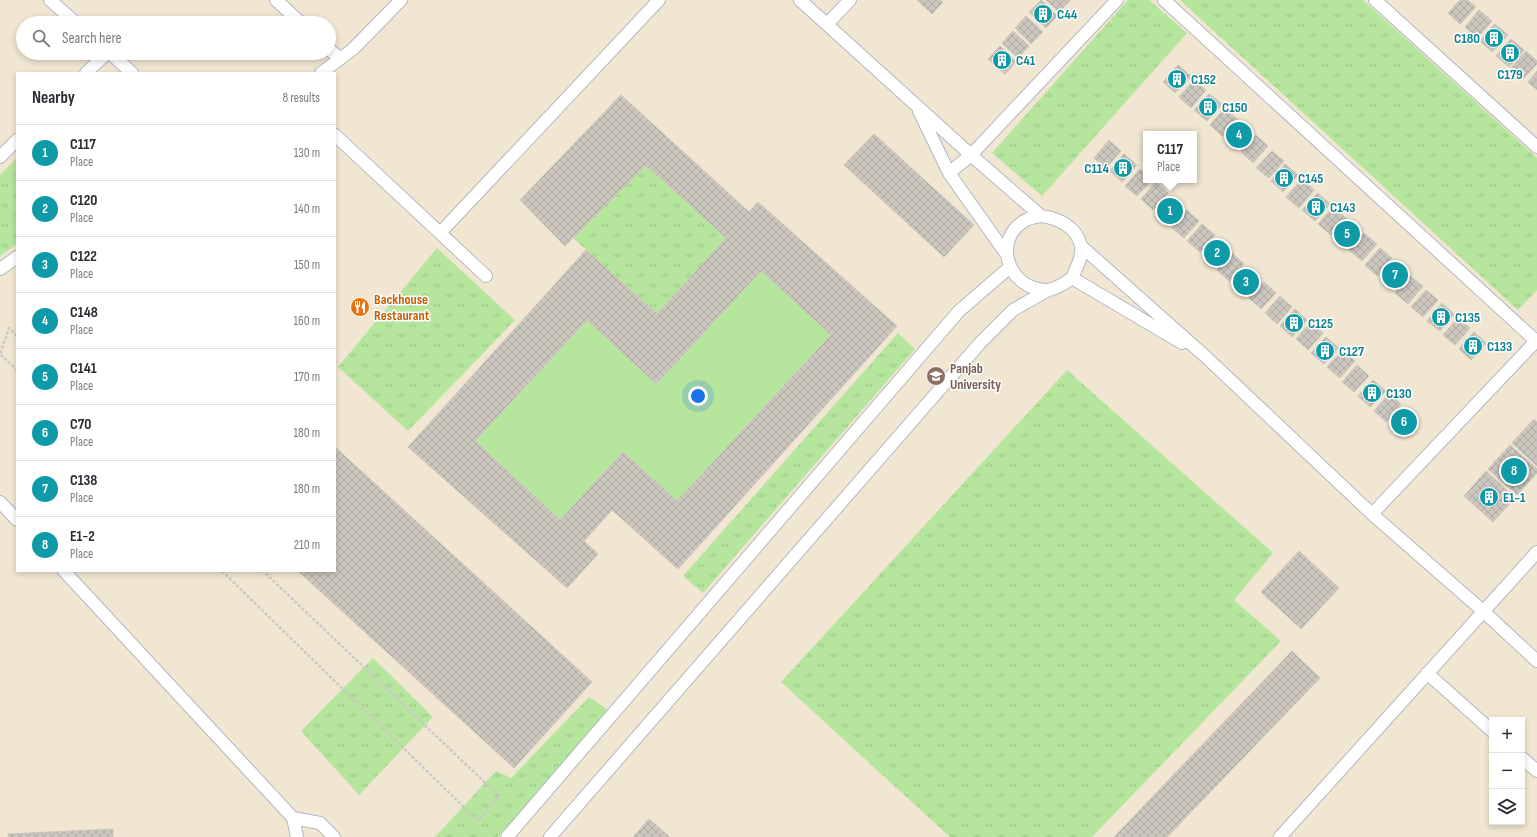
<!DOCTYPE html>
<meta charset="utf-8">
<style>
body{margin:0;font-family:"Sofia Sans Condensed",sans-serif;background:#f2f2f3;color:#2b2b33}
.controls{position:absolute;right:12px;bottom:12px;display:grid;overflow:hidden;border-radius:0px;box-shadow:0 2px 6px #0003}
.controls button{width:36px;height:36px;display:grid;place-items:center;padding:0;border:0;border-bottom:1px solid #e1e1e2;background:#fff;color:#2b2b33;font:20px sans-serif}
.you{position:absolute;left:698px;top:396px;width:14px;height:14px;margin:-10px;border:3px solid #fff;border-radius:50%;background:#1a73e8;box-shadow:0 0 0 6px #1a73e833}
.badge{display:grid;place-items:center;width:26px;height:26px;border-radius:50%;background:#4264fb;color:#fff;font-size:13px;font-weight:700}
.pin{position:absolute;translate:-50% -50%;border:2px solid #fff;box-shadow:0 1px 4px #0006}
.popup{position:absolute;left:1143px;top:131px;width:54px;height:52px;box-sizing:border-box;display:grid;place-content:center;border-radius:0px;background:#fff;filter:drop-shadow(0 1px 3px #0005);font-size:13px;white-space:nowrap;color:#7c7c81}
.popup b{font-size:15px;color:#2b2b33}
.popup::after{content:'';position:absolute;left:50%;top:100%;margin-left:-8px;border:8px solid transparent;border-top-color:#fff}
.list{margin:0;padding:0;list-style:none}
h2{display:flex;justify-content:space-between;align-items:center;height:52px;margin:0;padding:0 16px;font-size:17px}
h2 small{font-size:13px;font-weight:400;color:#7c7c81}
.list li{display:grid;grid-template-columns:26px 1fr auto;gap:12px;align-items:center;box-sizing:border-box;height:56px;padding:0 16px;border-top:1px solid #e1e1e2}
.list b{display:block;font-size:15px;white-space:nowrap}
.list p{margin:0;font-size:13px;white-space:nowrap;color:#7c7c81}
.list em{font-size:13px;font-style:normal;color:#7c7c81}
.icon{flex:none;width:22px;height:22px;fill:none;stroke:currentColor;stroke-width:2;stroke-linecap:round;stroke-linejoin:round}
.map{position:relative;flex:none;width:1537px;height:837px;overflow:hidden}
.search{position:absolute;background:#fff;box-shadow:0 2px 6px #0003;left:16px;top:16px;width:320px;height:44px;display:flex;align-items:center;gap:10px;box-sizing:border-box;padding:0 14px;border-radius:22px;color:#7c7c81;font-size:15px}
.panel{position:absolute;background:#fff;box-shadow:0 2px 6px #0003;left:16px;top:72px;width:320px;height:500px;border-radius:0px}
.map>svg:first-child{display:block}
.education{fill:#f0e6d1;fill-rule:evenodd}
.park{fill:url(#park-tufts)}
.garden{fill:#b6e59e}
.building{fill:url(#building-cross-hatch);stroke:#cbc5ba;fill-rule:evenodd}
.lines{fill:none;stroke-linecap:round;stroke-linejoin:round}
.lane-casing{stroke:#b4b7c1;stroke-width:14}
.path{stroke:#c9c9c9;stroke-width:2.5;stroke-dasharray:3 2;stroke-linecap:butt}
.lane{stroke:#fff;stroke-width:12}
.labels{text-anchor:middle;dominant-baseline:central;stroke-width:3;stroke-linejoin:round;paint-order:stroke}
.culture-label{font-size:14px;font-weight:bold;fill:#0d838f;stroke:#fff;text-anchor:start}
.food-label{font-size:14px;font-weight:bold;fill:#c56008;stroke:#fff;text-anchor:start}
.education-label{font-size:14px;font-weight:bold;fill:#785e54;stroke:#fff;text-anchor:start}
</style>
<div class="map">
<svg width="1537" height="837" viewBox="0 0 1537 837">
<defs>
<pattern id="park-tufts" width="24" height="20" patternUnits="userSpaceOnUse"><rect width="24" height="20" fill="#b6e59e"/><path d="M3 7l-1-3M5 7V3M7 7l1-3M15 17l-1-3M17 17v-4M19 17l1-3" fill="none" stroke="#9dc588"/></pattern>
<pattern id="building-cross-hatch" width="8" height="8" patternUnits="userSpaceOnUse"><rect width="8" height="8" fill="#cbc7bf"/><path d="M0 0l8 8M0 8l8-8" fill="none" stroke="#afaba4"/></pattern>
</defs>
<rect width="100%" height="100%" fill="#efe9e1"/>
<path class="education" d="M0,0H1537V837H0ZM23,23H329V53H23ZM17,73H335V571H17ZM1146,134H1194V180H1146ZM1492,720H1522V822H1492Z"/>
<path class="park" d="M1128,0H1149L1187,33L1042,196L992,153Z
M1180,0H1363L1537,158V290L1518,310Z
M17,158V244L0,256V175Z
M646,165L726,238L657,314L573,238Z
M437,248L515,320L408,431L338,367Z
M898,333L915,349L703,593L683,576Z
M1067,370L1273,553L1234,600L1281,641L1092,837H950L781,682Z
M373,658L433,717L359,795L301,731Z
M589,697L610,711L498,837H435L496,771L511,778Z"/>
<path class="garden" d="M761,271L831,335L677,501L623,452L560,520L475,441L587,320L656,383Z"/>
<path class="building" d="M917,0H941L943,2L932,14Z
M1041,0L1057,16L1046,28L1029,12Z
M1046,0H1071L1059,12Z
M1460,0H1467L1476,7L1460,24L1448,13Z
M1479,10L1492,21L1477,38L1465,27Z
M1026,16L1043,32L1031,44L1015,28Z
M1495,24L1508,35L1492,52L1480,41Z
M1013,31L1029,46L1018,58L1002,43Z
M1511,39L1524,50L1509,67L1496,56Z
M1000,46L1016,62L1005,74L988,59Z
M1526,51L1537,61V64L1523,79L1511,68Z
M1178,65L1191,76L1175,93L1163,82Z
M1537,71V90L1528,82Z
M1194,80L1206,90L1191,108L1179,97Z
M1209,94L1222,104L1207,121L1194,110Z
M621,95L749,212L758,202L897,326L678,569L612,510L584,541L598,554L567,588L408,447L586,250L657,314L726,238L646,165L565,246L520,200ZM761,271L831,335L677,501L623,452L560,520L475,441L587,320L656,384Z
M1225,108L1237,119L1222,136L1210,125Z
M1240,122L1253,133L1237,149L1225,138Z
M874,134L974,225L944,257L844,165Z
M1256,135L1268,146L1253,163L1241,152Z
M1109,140L1121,151L1106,168L1094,158Z
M1272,151L1284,161L1269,178L1256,168Z
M1124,154L1137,165L1122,182L1110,171Z
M1285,164L1298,175L1283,192L1271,181Z
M1140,169L1146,174V180H1152L1137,196L1125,186Z
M1302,179L1314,190L1299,208L1286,197Z
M1156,182L1168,193L1153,210L1141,199Z
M1318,193L1330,204L1315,221L1302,210Z
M1171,197L1183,208L1169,225L1156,214Z
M1333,207L1346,218L1331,235L1318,224Z
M1187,210L1199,221L1184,238L1172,228Z
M1348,220L1361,231L1346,248L1333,237Z
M1202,224L1215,235L1200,252L1187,241Z
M1364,233L1377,244L1362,261L1349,250Z
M1218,240L1230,251L1215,267L1203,256Z
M1380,248L1392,258L1377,276L1365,265Z
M1232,253L1244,264L1229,281L1217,270Z
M1396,261L1408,272L1393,289L1381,278Z
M1248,269L1260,280L1245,296L1233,285Z
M1410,276L1423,286L1408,304L1395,293Z
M1264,282L1276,293L1261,309L1249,298Z
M1426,290L1438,300L1423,317L1411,307Z
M1280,296L1292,307L1277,324L1265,313Z
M1442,303L1454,314L1440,331L1427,321Z
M1295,309L1307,320L1292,337L1280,326Z
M1458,318L1470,328L1455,345L1443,335Z
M1311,322L1323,333L1308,350L1296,339Z
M1474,332L1486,343L1471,360L1459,349Z
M1326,337L1339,348L1324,364L1311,353Z
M1343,350L1355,361L1340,378L1327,367Z
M1357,365L1369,376L1354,392L1342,382Z
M1373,380L1386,391L1370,407L1358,396Z
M1389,394L1401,404L1386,422L1374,411Z
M1405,408L1417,419L1403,436L1390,425Z
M1534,419L1537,422V466L1512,443Z
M1510,445L1537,469V473L1517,495L1488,469Z
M335,447L592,682L514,768L298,571H335Z
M1486,471L1515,498L1493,522L1464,496Z
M1299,551L1339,588L1301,629L1261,592Z
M1292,651L1320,678L1167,837H1114Z
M649,819L670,837H633Z
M113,829V837H8V834Z"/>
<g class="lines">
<defs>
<path id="lane" d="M50,0L76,23
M276,0L301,23
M800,0L971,155L1041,216
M1164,0L1536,341
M1375,0L1537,147
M827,24L850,0
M329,49L340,59
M110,53L132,73
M86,73L107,53
M321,73L353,49L401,0
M919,111L949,173L1007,255
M335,135L486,276
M0,157L17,140
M949,173L971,155L1117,0
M1041,216C1058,218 1077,227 1081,246C1083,256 1076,269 1072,278C1065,283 1055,290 1047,290C1008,290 991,239 1026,220C1030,218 1036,217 1041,216Z
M440,233L659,0
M1081,246L1206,357L1372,514L1483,611L1537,661
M0,269L17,257
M1072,278L1182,343
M0,502L17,520
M1372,514L1537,340
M64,571L293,818L297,837
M1427,673L1492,731
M1522,758L1537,771
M293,818L320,823L334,837
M507,837L959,311L1010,267
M550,837L980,343L1013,310L1048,290
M1280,837L1537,552"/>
</defs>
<use href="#lane" class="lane-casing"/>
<path class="path" d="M17,336L9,328L0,354L17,370
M222,571L478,821L499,796L263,571"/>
<use href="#lane" class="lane"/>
</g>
<defs>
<symbol id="building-disc" viewBox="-11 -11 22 22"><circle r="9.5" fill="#0f9aa8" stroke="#fff"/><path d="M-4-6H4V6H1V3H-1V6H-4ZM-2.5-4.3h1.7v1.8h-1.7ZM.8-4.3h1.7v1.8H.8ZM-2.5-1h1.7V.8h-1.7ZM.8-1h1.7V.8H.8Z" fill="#fff"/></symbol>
<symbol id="restaurant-disc" viewBox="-11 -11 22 22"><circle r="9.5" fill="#e8710a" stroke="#fff"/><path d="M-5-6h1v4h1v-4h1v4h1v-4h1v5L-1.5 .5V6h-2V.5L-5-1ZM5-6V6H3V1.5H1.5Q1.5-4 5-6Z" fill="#fff"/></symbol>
<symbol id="university-disc" viewBox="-11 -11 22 22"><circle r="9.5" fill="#8d6e63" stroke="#fff"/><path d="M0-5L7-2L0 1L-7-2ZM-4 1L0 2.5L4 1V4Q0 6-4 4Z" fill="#fff"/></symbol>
</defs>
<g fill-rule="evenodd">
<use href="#building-disc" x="1032" y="3" width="22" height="22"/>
<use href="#building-disc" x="1483" y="27" width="22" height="22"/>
<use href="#building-disc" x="1499" y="42" width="22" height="22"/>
<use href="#building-disc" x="991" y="49" width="22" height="22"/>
<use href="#building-disc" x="1166" y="68" width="22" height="22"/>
<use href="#building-disc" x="1197" y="96" width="22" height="22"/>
<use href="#building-disc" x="1112" y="157" width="22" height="22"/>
<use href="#building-disc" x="1273" y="167" width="22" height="22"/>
<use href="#building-disc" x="1305" y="196" width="22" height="22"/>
<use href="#restaurant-disc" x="349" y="296" width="22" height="22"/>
<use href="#building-disc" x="1430" y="306" width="22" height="22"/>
<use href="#building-disc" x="1283" y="312" width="22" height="22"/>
<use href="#building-disc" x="1462" y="335" width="22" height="22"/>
<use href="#building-disc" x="1314" y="340" width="22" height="22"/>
<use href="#university-disc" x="925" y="365" width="22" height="22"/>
<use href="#building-disc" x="1361" y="382" width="22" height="22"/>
<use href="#building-disc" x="1478" y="486" width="22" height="22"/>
</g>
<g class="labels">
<g class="culture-label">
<text x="1057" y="14">C44</text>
<text x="1480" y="38" text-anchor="end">C180</text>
<text x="1016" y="60">C41</text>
<text x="1510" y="74" text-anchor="middle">C179</text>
<text x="1191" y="79">C152</text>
<text x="1222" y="107">C150</text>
<text x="1109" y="168" text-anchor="end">C114</text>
<text x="1298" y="178">C145</text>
<text x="1330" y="207">C143</text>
<text x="1455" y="317">C135</text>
<text x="1308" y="323">C125</text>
<text x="1487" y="346">C133</text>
<text x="1339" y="351">C127</text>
<text x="1386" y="393">C130</text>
<text x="1503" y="497">E1-1</text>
</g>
<g class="food-label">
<text x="374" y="299">Backhouse<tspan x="374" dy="16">Restaurant</tspan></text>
</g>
<g class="education-label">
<text x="950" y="368">Panjab<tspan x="950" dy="16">University</tspan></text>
</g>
</g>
</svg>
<div class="controls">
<button>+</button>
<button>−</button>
<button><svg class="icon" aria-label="layers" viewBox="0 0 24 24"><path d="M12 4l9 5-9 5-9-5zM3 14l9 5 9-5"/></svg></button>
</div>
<div class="you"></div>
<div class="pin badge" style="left:1170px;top:211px;background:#0f9aa8">1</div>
<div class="popup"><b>C117</b>Place</div>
<div class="pin badge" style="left:1217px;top:253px;background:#0f9aa8">2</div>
<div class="pin badge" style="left:1246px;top:282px;background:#0f9aa8">3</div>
<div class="pin badge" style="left:1239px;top:135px;background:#0f9aa8">4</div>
<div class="pin badge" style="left:1347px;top:234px;background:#0f9aa8">5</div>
<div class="pin badge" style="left:1404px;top:422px;background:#0f9aa8">6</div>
<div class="pin badge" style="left:1395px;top:275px;background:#0f9aa8">7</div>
<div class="pin badge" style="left:1514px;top:471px;background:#0f9aa8">8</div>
<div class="search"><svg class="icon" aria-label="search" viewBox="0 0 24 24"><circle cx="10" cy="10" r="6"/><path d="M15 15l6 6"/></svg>Search here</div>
<section class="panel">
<h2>Nearby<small>8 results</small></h2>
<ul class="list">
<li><span class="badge" style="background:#0f9aa8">1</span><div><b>C117</b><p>Place</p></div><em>130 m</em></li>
<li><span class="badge" style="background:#0f9aa8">2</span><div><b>C120</b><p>Place</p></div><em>140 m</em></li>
<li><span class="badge" style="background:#0f9aa8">3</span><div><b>C122</b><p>Place</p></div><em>150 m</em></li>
<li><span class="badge" style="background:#0f9aa8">4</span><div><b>C148</b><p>Place</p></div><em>160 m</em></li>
<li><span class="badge" style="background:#0f9aa8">5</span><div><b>C141</b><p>Place</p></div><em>170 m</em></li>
<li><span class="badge" style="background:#0f9aa8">6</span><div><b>C70</b><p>Place</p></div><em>180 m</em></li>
<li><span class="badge" style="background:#0f9aa8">7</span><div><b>C138</b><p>Place</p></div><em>180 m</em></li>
<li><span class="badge" style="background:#0f9aa8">8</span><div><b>E1-2</b><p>Place</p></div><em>210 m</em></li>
</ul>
</section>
</div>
